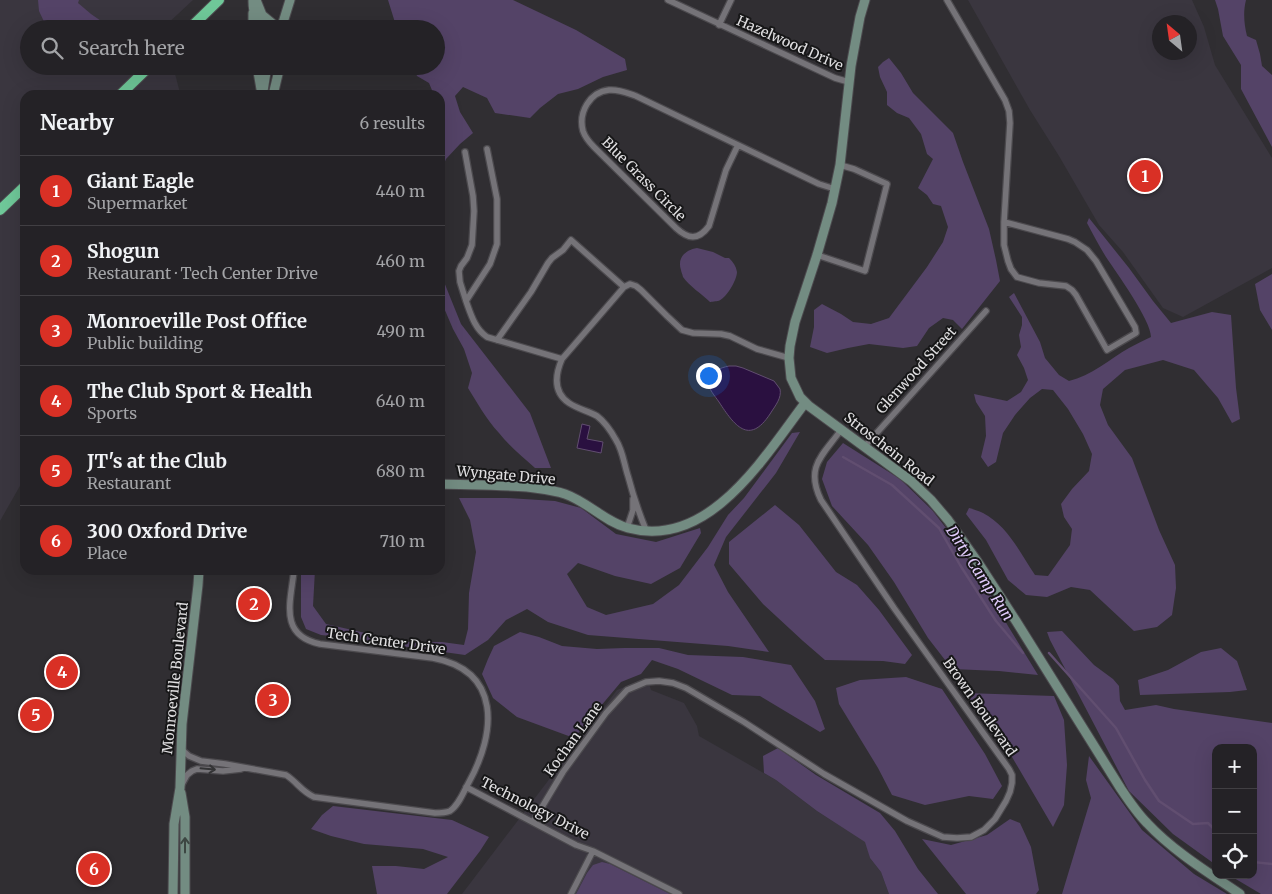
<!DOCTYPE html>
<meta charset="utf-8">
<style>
body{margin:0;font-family:Merriweather,serif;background:#2c2a2e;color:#f1f3f6}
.controls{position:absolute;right:15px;bottom:15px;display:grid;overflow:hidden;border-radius:10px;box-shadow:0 5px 20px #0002}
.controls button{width:45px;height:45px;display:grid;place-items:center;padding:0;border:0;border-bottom:1px solid #413f43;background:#242226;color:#f1f3f6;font:25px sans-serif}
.compass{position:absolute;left:1152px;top:15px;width:45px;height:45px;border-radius:50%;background:#242226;box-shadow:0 5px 20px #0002;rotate:331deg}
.you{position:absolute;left:708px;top:375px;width:18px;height:18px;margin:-12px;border:4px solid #fff;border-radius:50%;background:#1a73e8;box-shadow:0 0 0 8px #1a73e833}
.badge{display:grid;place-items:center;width:32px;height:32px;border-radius:50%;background:#d93025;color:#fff;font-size:16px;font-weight:700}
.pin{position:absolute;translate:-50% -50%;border:2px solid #fff;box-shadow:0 1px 5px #0006}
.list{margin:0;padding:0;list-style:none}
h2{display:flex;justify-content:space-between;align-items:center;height:65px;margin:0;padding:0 20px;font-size:21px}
h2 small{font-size:16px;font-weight:400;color:#a3a4a7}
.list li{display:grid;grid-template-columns:32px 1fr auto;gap:15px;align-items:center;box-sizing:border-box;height:70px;padding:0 20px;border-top:1px solid #413f43}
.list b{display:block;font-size:19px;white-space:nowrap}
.list p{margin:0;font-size:16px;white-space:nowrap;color:#a3a4a7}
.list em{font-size:16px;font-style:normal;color:#a3a4a7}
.icon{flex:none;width:28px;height:28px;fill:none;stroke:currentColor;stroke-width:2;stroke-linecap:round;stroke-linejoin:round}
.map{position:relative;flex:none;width:1272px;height:894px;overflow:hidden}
.search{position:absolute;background:#242226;box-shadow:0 5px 20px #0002;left:20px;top:20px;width:425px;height:55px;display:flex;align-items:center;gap:12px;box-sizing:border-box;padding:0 18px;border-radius:28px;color:#a3a4a7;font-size:19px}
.panel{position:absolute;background:#242226;box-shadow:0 5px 20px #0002;left:20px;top:90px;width:425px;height:485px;border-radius:15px}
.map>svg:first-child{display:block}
.built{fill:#3a363f;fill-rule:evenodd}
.green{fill:#544367}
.water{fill:#2a1040;stroke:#614e70}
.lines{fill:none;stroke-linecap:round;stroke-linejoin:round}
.stream{stroke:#614e70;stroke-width:2.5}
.street-casing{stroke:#4c4a4e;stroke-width:8}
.secondary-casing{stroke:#4c4a4e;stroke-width:11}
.highway-casing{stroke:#4c4a4e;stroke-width:12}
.street{stroke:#757378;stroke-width:5.5}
.secondary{stroke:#738c82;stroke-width:9}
.highway{stroke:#6fc899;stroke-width:10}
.oneway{stroke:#333335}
.oneway2{stroke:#3c4642}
.labels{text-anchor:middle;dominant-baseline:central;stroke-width:4;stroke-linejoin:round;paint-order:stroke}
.street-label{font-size:14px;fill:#e0dfe1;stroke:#171718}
.water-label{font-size:15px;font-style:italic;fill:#e2ccfd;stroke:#171718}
</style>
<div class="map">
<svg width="1272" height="894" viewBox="0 0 1272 894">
<rect width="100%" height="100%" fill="#302e32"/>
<path class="built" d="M0,0H193L164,27V29H29V66H173L180,93L179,95H25V477L0,521Z
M968,0H1192L1204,27L1215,65L1272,158V268L1183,317L1163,308L1123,252L1099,225L1059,156L1030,110ZM1160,22H1190V52H1160Z
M647,678L651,690L684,703L697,726L699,736L776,780L817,811L866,842L870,858L881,872L889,894H462L617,690Z"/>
<path class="green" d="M38,0H79L78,3L91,14L104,23L119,29L47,28L39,11Z
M388,0H513L576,30L625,59L627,70L603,77L578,89L558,94L540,108L530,118L495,113L487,98L463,87L455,96L460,112L473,133L460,144L446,159L440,174V128L441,127L440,95H434L429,83L417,76L413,66H436V29H397Z
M1215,0H1246C1243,12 1244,24 1247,36L1256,40L1260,54L1262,66L1272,75V147L1241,89V65L1223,36L1218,9Z
M889,58L901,73L913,93L953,133L963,162L989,229L996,260L1000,281L962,329L953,320L943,318L929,328L917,346L903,348L869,344L848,348L827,353L810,347L814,327V310L822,304L841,314L853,322L871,324L889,318L927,267L943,242L948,227L941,206L933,204L927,195L918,188L933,159L927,154L921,134L909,118L897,113L887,105V92L880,77L878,67L883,62Z
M1089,218L1129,268L1153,301L1171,323L1212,312L1231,315L1236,388L1240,419L1232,423L1218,398L1194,370L1163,360L1125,370L1103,389L1100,405L1108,425L1132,458L1159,530L1175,565L1176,588L1172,615L1157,627L1134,631L1090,590L1071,587L1047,597L1026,595L1008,580L986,540L966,514L969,508C973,509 979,511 983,513C1008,526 1020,553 1035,575L1048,576L1070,545L1072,529L1064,517L1061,504L1072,489L1089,471L1092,454L1083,434L1068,409L1053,390L1042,389L1030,398L1015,415L1003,433L996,462L988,467L981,457L986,436L985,416L976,402L974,394L1007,401L1021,392L1028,380L1024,368L1017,355L1021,347L1019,335L1022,325V317L1009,297L1014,293L1040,342L1045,358L1059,375L1069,381C1091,376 1110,359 1129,348C1136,344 1143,341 1151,337C1151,320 1116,272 1106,257C1099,246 1093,234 1087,223Z
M697,248L713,252L725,258H729C733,262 736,266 737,272C737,280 726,299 718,301C717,301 711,302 710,302C703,295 688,285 683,277C683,276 681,271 681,270C677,258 685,250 697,248Z
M440,272L461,324L530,413L551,468H535C523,457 509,446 499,433C486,419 478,404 468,388L472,373L464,349L453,329L444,308L440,306Z
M1272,274V330L1260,310L1255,284Z
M800,432L776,473L726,537L714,565L728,592L769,652L728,646L588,635L548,622L527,609L506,620L488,640L465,655L401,646L351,638L321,635L306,629L301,617V570H315L313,606L326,624L405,642H442L464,645L468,629L469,593L476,552L470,520L459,498H507L555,501L581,508L616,534L656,542L700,528L701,533L680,568L651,584L615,576L578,563L567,574L587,607L606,615L653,604L679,585L708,547L728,515L744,498L792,433Z
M843,443L900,479L932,510L953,537L984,583L1008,626L1038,675L999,671L952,669L928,638L894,582L868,545L832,506L822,479L827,462Z
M775,505L799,525L836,572L857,585L879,610L912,655L905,664L883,661L825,660L803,641L763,604L729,564V542Z
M1062,631L1094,665L1113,679L1119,686L1120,701L1125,710L1156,705L1174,709L1272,723V894H1261L1229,875H1253V748H1216V865L1173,834L1129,791L1050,640L1047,632Z
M520,632L539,637L562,646L597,649L624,648H659L688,655L743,657L791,665L815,701L825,729L820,732L760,696L732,695L678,669L652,660L641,674L621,682L574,738L517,717L493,698L482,674L488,659L494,646Z
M1221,648L1237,661L1247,690L1230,692L1140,695L1138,680L1168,670L1201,652Z
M906,677L942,689L985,754L1002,786L993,799L969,796L925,805L892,795L878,768L839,704L836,688L860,680Z
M965,693L1054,696L1064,720L1067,765L1064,805L1053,827L1012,757Z
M778,748L816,775L880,813L895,831L918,869L938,894H889L881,872L870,858L865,842L817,811L776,780L764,773L763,756Z
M1089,756L1142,830L1194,874L1227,894H1062L1091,798L1086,780Z
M333,806L452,820L489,837L480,851L447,894H377L372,866H396L424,869L448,857L423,849L364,844L331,836L311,829L322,815Z
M1010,819L1020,823L1031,847L1039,890L1036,894H966L922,839L951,845L987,835Z
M602,862L610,864L670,894H576L587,873L593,865Z"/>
<path class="water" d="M729,366H736L743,368L774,381L780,389C782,398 775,406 770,414C749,446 734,425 719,402C715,396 708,389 709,382C710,371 720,368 729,366Z
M582,424L590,426L587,439L603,442L601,453L577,448Z"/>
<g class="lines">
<path class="stream" d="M843,457L892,485L939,528L960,565L996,621L1023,653
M1049,653L1116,728L1145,780L1159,801L1193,824L1208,823L1216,831
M1253,862L1272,864"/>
<defs>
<path id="street" d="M668,0L835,78L849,82
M947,0L1005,100L1009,111L1010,123L1004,222V245L1008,261L1011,269L1017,277L1039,283L1066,286L1072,290L1076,295L1107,350L1136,333L1135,327L1096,261L1087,250L1075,242L1068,239L1004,222
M719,25L731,0
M738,145L726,170L709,226C698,241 688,239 676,228L594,147C589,142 585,137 583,131C578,112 590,92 609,90C619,89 627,93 636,96L819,184L835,189
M487,149L497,199V244L490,264L466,301C471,315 475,329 487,337L562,359
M465,152L473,196L474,211L472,245L467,258L461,266L459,271L460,282L466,301
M817,255L865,271L887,184L854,169L840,165
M497,340L531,292L548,263L552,258L563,250L571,240L624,287
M865,446L986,311
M627,528L633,510V499
M646,530C639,513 633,495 628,476C624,464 623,451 616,440C611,431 605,422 597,416C588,411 578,409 569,403C553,392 555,375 562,359L624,287L630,284L636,286L641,290L667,316L682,330L693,333L721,334L730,336L757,349L789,358
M181,749L189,756L201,761L225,764L286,775C297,782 301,791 314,797L435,813C440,813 445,813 450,811C459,805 464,791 469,782C496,733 502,671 433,658L320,644C278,635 291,601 294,570
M181,786L187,775L192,771L197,769L223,771L241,769
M466,787L576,845L593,851L679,894
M533,822L563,772L606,713L627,690L646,682L659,681L673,683L686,688L744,722L824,774L907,821L943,837L957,838L971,837L984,830L995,819L1006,801L1010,792L1012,783V775L1009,769L894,608L821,500C805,467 822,456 841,430
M571,894L593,851"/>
<path id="secondary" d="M256,0L262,15L279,29
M865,0L860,17L851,66L840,165L832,203L817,255L795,322L790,346L789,358L791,378L800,397L809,406L911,481L931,500L948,520L977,561L1016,621L1121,789C1129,801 1137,813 1147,823C1173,851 1209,873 1240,894
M253,1C253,14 256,22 268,29
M253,29V13
M281,29L290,0
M257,66L262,95
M263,91L267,66
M273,95L280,66
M440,484C469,485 498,485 527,487C540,489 553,490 565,494C588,502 605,522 628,528C709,550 764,457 805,403
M181,793L185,817V894
M173,894L174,824L180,788L182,724L198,585L199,570"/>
<path id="highway" d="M189,29L219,0
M120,95L150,66
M0,210L25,186"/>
</defs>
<use href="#street" class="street-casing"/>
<use href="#secondary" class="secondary-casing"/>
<use href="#highway" class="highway-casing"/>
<use href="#street" class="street"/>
<use href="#secondary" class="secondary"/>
<use href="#highway" class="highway"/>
</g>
<defs><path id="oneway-shaft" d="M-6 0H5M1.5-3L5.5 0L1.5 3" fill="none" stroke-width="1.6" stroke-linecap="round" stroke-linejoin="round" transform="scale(1.25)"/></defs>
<use class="oneway" href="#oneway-shaft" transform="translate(208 769) rotate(5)"/>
<use class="oneway2" href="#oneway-shaft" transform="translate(185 845) rotate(-90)"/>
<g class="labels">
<g class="street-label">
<text transform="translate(790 43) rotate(24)">Hazelwood Drive</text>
<text transform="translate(644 179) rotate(45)">Blue Grass Circle</text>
<text transform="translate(916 370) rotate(-48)">Glenwood Street</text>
<text transform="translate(889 449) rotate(38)">Stroschein Road</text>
<text transform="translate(506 475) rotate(5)">Wyngate Drive</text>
<text transform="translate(386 641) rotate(8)">Tech Center Drive</text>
<text transform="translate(175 678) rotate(-84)">Monroeville Boulevard</text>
<text transform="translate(980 707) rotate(55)">Brown Boulevard</text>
<text transform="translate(573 739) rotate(-54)">Kochan Lane</text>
<text transform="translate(535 808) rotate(27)">Technology Drive</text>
</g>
<g class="water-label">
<text transform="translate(980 573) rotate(57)">Dirty Camp Run</text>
</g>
</g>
</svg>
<div class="controls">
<button>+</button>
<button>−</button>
<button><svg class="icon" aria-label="locate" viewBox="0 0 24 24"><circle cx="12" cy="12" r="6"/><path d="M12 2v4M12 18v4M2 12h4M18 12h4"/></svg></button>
</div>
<svg class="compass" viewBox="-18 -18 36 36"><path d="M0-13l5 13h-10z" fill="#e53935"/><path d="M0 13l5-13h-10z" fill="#a3a4a7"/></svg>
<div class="you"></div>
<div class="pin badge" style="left:1145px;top:176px">1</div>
<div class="pin badge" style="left:254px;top:604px">2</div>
<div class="pin badge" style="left:273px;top:700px">3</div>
<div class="pin badge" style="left:62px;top:672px">4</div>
<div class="pin badge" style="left:36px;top:715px">5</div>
<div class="pin badge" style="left:94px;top:869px">6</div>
<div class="search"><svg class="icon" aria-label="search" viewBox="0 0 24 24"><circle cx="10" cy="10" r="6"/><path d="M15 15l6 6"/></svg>Search here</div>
<section class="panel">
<h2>Nearby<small>6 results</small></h2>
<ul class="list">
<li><span class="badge">1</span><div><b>Giant Eagle</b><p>Supermarket</p></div><em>440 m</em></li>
<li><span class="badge">2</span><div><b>Shogun</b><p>Restaurant · Tech Center Drive</p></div><em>460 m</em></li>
<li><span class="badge">3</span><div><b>Monroeville Post Office</b><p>Public building</p></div><em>490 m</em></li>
<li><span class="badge">4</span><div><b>The Club Sport &amp; Health</b><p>Sports</p></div><em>640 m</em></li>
<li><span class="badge">5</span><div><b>JT's at the Club</b><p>Restaurant</p></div><em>680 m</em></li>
<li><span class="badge">6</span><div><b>300 Oxford Drive</b><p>Place</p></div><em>710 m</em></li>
</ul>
</section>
</div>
